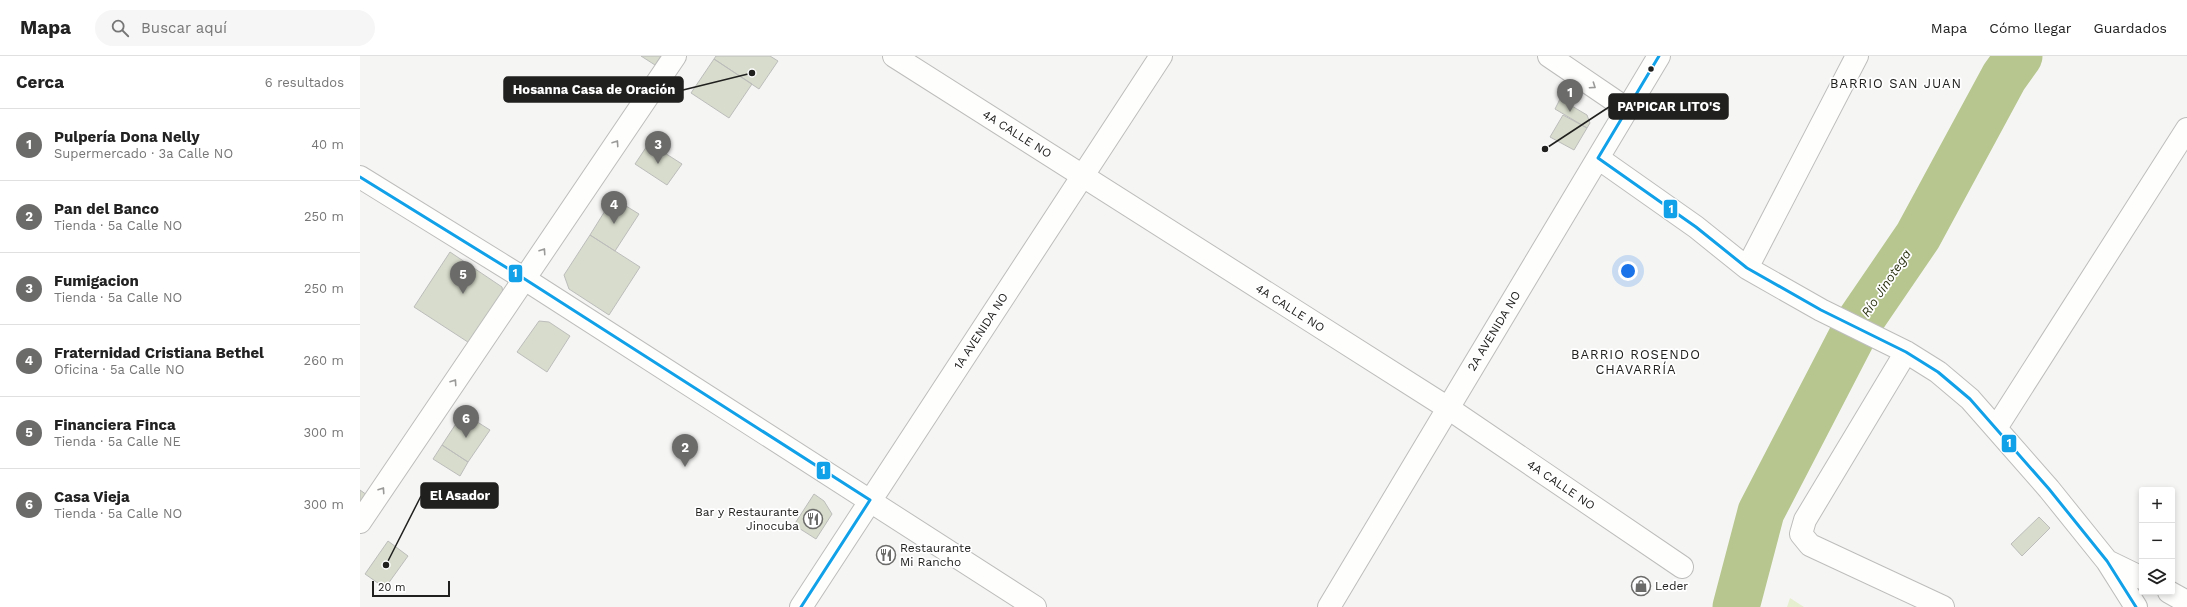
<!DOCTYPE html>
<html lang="es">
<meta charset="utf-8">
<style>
body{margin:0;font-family:"Work Sans",sans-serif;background:#f6f6f6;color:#222}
.controls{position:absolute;right:12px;bottom:12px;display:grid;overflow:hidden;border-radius:4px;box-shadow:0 2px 6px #0003}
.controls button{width:36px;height:36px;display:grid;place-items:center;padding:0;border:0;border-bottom:1px solid #e0e0e0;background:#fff;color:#222;font:20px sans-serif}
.scale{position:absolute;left:12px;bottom:10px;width:78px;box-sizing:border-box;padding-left:4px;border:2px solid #20201f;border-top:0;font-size:11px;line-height:14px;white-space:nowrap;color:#20201f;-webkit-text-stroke:3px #fff;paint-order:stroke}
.you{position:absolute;left:1268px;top:215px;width:14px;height:14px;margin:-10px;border:3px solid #fff;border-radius:50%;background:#1a73e8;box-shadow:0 0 0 6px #1a73e833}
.badge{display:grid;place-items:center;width:26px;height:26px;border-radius:50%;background:#6b6b6a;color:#fff;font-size:13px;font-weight:700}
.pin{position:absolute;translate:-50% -33px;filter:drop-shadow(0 1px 2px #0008)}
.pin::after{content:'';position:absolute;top:21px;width:14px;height:12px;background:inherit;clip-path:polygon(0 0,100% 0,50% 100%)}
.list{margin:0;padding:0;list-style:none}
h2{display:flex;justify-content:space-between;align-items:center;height:52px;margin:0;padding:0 16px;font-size:17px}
h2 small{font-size:13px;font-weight:400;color:#767676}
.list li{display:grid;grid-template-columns:26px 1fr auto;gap:12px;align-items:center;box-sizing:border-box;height:72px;padding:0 16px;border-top:1px solid #e0e0e0}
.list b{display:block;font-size:15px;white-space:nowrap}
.list p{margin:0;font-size:13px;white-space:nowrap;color:#767676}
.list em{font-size:13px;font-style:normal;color:#767676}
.icon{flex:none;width:22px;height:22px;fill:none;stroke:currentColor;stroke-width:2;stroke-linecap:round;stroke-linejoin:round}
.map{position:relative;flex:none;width:1827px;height:551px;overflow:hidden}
header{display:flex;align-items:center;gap:24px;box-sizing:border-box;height:56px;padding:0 20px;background:#fff;border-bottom:1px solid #e0e0e0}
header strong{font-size:19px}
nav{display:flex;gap:22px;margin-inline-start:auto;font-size:14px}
.search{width:280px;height:36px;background:#f6f6f6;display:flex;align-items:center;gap:10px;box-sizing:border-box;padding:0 14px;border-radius:22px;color:#767676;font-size:15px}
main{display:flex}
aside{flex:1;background:#fff}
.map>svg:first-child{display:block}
.green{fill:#e6efcf}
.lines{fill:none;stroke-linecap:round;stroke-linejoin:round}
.river{stroke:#b7c68f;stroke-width:47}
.building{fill:#d7dccc;stroke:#bcbdbb}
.minor-casing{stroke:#bdbebc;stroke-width:24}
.major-casing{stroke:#bdbebc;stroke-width:24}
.minor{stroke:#fefefd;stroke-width:22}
.major{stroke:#fefefd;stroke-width:22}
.bus-1-casing{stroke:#fff;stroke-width:6}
.bus-1{stroke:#11a1e8;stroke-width:3}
.oneway{stroke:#9a9a99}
.bus-dot{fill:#20201f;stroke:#fff;stroke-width:1.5}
.labels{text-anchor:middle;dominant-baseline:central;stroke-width:3.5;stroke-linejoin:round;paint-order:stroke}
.street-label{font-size:12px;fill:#20201f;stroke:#fff}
.poi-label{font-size:12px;fill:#20201f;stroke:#fff;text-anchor:start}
.neighbourhood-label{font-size:13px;letter-spacing:1px;fill:#20201f;stroke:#fff}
.water-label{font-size:13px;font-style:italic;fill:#2c3413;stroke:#fff}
.leader{fill:none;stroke:#20201f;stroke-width:1.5}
.callout-dot{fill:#20201f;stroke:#fff;stroke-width:1.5}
.callout{fill:#20201f;stroke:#20201f;stroke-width:1.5}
.callout-label{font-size:13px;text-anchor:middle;font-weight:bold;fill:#fff}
.line-badge{stroke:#fff;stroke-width:1.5}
.badge-label{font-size:11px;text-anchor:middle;font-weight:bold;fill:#fff}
</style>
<header>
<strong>Mapa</strong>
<div class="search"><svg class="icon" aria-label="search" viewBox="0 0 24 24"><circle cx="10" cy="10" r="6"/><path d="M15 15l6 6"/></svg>Buscar aquí</div>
<nav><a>Mapa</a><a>Cómo llegar</a><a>Guardados</a></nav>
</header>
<main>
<aside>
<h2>Cerca<small>6 resultados</small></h2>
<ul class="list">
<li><span class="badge">1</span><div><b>Pulpería Dona Nelly</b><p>Supermercado · 3a Calle NO</p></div><em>40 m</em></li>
<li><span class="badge">2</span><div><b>Pan del Banco</b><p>Tienda · 5a Calle NO</p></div><em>250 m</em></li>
<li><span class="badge">3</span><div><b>Fumigacion</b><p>Tienda · 5a Calle NO</p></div><em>250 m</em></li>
<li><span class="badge">4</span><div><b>Fraternidad Cristiana Bethel</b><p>Oficina · 5a Calle NO</p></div><em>260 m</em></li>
<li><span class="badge">5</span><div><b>Financiera Finca</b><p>Tienda · 5a Calle NE</p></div><em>300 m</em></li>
<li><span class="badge">6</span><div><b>Casa Vieja</b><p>Tienda · 5a Calle NO</p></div><em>300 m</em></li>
</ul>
</aside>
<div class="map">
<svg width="1827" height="551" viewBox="0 0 1827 551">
<rect width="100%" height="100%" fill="#f5f6f4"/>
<path class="green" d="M1430,542L1444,551H1427Z"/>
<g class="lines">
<path class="river" d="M1376,551L1401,456L1500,265L1558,180L1644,21L1659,0"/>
</g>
<path class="building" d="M281,0H301L295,9Z
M356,0H410L418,5L399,33L354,3Z
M354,3L392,28L369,62L331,37Z
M1200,43L1227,59L1230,67L1227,72L1195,53Z
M1203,59L1227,72L1214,94L1190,81Z
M289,87L322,108L307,129L275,108Z
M253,142L279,158L255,195L230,179Z
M230,179L280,211L249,259L209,233L204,219Z
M90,196L142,231L144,244L114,290L54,251Z
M179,265L189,266L210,280L187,316L157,296Z
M103,357L130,374L108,406L82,389Z
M82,389L108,406L100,420L73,403Z
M0,434L7,439L0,449Z
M454,438L464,445L472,458L456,483L434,469Z
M1679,461L1690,472L1662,500L1651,488Z
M28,485L48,500L25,532L5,518Z"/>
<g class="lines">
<defs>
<path id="minor" d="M534,0L1088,352L1322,511
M1189,0L1267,53
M1238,102L1336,171L1387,212L1461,254L1546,296L1578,316L1610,343L1689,433L1747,505L1776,551
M0,121L160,220L675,551
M1387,212L1497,0
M1546,296L1445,464L1441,478L1450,489L1583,551
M1636,372L1827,73
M1747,505L1782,522
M1809,536L1827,546
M441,551L801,0
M969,551L1299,0"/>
<path id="major" d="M0,466L315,0"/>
</defs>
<use href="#minor" class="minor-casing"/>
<use href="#major" class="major-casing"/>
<use href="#minor" class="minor"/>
<use href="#major" class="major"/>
<defs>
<path id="bus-1" d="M1299,0L1238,102L1336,171L1387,212L1461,254L1546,296L1578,316L1610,343L1689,433L1747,505L1776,551
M0,121L160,220L510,444L441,551"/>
</defs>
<use href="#bus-1" class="bus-1-casing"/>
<use href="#bus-1" class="bus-1"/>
</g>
<defs><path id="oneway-chevron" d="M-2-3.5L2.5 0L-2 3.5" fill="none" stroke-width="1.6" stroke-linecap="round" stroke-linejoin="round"/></defs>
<g class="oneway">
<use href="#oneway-chevron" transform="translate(1233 30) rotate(34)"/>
<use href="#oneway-chevron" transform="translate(256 87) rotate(-56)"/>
<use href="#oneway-chevron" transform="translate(183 195) rotate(-56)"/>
<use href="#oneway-chevron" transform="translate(94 326) rotate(-56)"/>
<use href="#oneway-chevron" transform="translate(22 434) rotate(-56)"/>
</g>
<defs>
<symbol id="restaurant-ring" viewBox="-11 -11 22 22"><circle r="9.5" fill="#fff" stroke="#6b6b6a" stroke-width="1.5"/><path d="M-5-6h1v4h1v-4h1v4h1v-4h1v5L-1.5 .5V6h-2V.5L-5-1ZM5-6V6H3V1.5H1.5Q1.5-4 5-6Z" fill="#6b6b6a"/></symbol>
<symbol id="shop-ring" viewBox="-11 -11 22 22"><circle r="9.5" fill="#fff" stroke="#6b6b6a" stroke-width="1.5"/><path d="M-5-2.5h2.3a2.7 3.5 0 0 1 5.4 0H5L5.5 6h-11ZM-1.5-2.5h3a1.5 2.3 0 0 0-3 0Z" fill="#6b6b6a"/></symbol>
</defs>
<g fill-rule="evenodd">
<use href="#restaurant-ring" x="442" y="452" width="22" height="22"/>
<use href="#restaurant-ring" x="515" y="488" width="22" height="22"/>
<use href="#shop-ring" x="1270" y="519" width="22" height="22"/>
</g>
<circle class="bus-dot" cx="1291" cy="13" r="3.5"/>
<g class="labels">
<g class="street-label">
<text transform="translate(657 78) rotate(32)">4A CALLE NO</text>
<text transform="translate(930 252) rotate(32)">4A CALLE NO</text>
<text transform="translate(621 275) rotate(-57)">1A AVENIDA NO</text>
<text transform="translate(1134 275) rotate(-59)">2A AVENIDA NO</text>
<text transform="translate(1201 429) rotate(34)">4A CALLE NO</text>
</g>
<g class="poi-label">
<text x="439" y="456" text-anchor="end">Bar y Restaurante<tspan x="439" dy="14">Jinocuba</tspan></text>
<text x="540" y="492">Restaurante<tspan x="540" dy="14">Mi Rancho</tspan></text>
<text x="1295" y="530">Leder</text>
</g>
<g class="neighbourhood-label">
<text x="1536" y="27">BARRIO SAN JUAN</text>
<text x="1276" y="298">BARRIO ROSENDO<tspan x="1276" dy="15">CHAVARRÍA</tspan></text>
</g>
<g class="water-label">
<text transform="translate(1526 227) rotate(-56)">Río Jinotega</text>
</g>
</g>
<path class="leader" d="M392 17L323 34M1185 93L1249 51M26 509L61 440"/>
<g class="callout-dot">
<circle cx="392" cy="17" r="4"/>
<circle cx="1185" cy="93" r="4"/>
<circle cx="26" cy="509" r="4"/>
</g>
<g class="callout">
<rect x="144" y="21" width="179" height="25" rx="4"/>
<rect x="1249" y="38" width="119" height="25" rx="4"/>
<rect x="61" y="427" width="77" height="25" rx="4"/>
</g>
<g class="callout-label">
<text x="234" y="38">Hosanna Casa de Oración</text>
<text x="1309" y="55">PA'PICAR LITO'S</text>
<text x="100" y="444">El Asador</text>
</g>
<g class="line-badge">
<rect x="1303" y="143" width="15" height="20" rx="4" fill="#11a1e8"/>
<rect x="148" y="208" width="15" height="19" rx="4" fill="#11a1e8"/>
<rect x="1641" y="378" width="16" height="19" rx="4" fill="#11a1e8"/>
<rect x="456" y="405" width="15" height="19" rx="4" fill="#11a1e8"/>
</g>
<g class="badge-label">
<text x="1311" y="157">1</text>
<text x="155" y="221">1</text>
<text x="1649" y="391">1</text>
<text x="463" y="418">1</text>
</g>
</svg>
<div class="controls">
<button>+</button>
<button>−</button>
<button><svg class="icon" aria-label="layers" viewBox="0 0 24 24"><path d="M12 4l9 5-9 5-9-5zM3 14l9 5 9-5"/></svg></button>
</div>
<div class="scale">20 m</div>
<div class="you"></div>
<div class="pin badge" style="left:1210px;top:56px">1</div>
<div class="pin badge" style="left:325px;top:411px">2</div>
<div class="pin badge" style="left:298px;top:108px">3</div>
<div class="pin badge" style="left:254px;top:168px">4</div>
<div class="pin badge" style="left:103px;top:238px">5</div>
<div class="pin badge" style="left:106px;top:382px">6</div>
</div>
</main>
